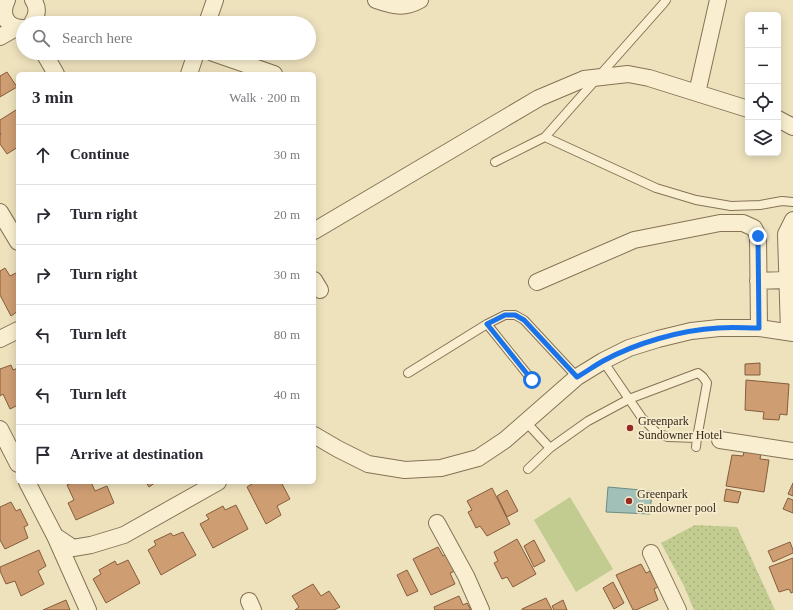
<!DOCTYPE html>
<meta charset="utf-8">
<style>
body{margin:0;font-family:"Times New Roman",serif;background:#f7f7f7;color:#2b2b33}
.controls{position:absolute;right:12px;top:12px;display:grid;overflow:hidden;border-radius:6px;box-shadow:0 2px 10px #0003}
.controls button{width:36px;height:36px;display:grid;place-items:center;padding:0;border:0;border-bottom:1px solid #e1e1e2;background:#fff;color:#2b2b33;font:20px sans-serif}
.stop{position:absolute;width:12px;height:12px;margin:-9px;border:3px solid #1a73e8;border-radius:50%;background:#fff}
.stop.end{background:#1a73e8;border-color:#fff;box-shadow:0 1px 4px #0008}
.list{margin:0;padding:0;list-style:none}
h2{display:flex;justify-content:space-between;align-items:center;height:52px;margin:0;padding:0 16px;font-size:17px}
h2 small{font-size:13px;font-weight:400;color:#7c7c81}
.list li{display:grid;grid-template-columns:26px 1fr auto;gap:12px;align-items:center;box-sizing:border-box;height:60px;padding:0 16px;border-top:1px solid #e1e1e2}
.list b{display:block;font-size:15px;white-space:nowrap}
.list em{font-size:13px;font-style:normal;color:#7c7c81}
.icon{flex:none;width:22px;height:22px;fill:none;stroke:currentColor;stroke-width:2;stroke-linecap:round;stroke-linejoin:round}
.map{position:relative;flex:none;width:793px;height:610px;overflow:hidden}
.search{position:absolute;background:#fff;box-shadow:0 2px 10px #0003;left:16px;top:16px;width:300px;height:44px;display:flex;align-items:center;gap:10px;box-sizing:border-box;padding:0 14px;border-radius:22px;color:#7c7c81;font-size:15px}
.panel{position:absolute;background:#fff;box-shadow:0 2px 10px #0003;left:16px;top:72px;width:300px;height:412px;border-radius:6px}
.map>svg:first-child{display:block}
.grass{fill:url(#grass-dots)}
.pitch{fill:#c2cc91}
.water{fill:#a1c0b8;stroke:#688d86}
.building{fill:#ce9d72;stroke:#865d3c}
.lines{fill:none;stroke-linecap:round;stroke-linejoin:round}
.lane-casing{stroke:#867256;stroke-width:10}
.street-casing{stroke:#867256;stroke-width:18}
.lane{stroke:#f9efd0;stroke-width:8}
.street{stroke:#f9efd0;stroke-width:16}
.route{stroke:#1a73e8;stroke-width:5}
.poi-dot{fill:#972a25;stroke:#f6eccd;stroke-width:1.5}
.labels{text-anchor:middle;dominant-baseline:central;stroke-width:3.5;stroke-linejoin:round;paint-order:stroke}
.poi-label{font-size:12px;fill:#35291b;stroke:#f6eccd;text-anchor:start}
</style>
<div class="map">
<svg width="793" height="610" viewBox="0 0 793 610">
<defs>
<pattern id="grass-dots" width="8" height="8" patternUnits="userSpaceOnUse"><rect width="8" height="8" fill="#c2cc91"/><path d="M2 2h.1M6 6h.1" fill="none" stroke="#a7af7c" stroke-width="1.8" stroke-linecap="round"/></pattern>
</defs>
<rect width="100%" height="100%" fill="#eee2bd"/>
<path class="grass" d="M695,525L737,527L775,610H694L684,586L661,543Z"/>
<path class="pitch" d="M570,497L613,569L576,592L534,520Z"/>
<path class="water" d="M608,487L652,491L650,514L606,512Z"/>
<path class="building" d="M7,72L17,87L0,97V76Z
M16,110L18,114V147L7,154L0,144V135L1,134L0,132V120Z
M5,268L10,276L18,272V311L11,316L0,295V271Z
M760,363V375H745V364Z
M11,365L13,370L18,368V405L10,409L3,394L0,396V369Z
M746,380L789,384L787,415L780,414L779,420L763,419L764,412L745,410Z
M744,451L761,453L760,459L769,460L764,492L726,486L732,455L743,456Z
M74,482H91L95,491L107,486L114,503L76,520L68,503L74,500L67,485Z
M146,482H156L149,487Z
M255,482H267V483L269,482H281L290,499L277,506L281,515L266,524L247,487Z
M793,483V496L788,494Z
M492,488L510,524L487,536L480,526L476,528L468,512L472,510L467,501Z
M726,489L741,492L738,503L724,501Z
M507,490L518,511L507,517L497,496Z
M788,498L793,500V513L783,509Z
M11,502L16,511L20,509L28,525L24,527L28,538L5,549L0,540V507Z
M236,505L248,529L213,548L200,524L209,519L206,515L223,506L225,510Z
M183,532L196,555L161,575L148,550L156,545L154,541L171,533L173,536Z
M517,539L536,574L513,587L507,577L502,579L494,563L498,561L494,552Z
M534,540L545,561L534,567L524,546Z
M790,542L793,550V553L773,562L768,551Z
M438,547L443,556L447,554L455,571L450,573L455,584L431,595L413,559Z
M39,550L46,566L38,571L44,584L21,596L15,581L6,584L0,571V567Z
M793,558V592L791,593L789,589L779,592L769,567Z
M128,560L140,583L106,603L93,579L101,574L99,570L115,561L117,565Z
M641,564L646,573L650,571L658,587L654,589L658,600L636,610H633L616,575Z
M407,570L418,591L407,596L397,575Z
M613,582L624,603L614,609L603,588Z
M313,584L321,596L329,591L340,607L334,610H295L299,607L292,596Z
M459,596L463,605L467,603L471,610H435L434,607Z
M546,598L552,610H522V609Z
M66,600L70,610H43Z
M563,600L567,610H554L552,606Z"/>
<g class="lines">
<defs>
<path id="lane" d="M545,137L568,111L663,4L666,0
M495,162L545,137L656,188L696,200L731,206L760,205L782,201L793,202
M487,324L532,380
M603,361L642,418L657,433L668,437L697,438L696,447
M408,373L487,324L505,315H515L524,320L577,377
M526,422L550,448
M528,469L550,448L588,421L629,399L698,373L703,377L707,383L697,438"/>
<path id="street" d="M7,0C0,14 6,28 23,28
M376,0C393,6 404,9 420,0
M32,23C37,16 39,8 33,0
M207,23L215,0
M0,37L16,28
M44,53L56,74
M213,53L274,74
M189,74L196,53
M697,93L718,0
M778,119L793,127
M0,212L18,242
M314,231L539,98L584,79L628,74L649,78L748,109
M314,280L320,290
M758,281L787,280
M537,282L634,240L720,223H743L754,228L758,236L759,328
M789,332L786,234L793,220
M0,339L18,330
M0,429L18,464
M314,435L338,449L368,464L405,470L441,468L478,458L505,440L577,377L603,361L629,348L658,339L691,331L719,328H759L793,333
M720,440L793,451
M27,482L55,536L88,610
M437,523L466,576L481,610
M55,536L73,548L91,545L124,535L218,482
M651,553L678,610
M249,601L253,610"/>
</defs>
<use href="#lane" class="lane-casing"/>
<use href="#street" class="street-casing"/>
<use href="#lane" class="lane"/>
<use href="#street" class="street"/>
</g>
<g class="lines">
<path class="route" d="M532,380L487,324L505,315H515L524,320L577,377C586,372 594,366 603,361C636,343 681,330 718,328C732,327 745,328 759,328L758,236"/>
</g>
<g class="poi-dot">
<circle cx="630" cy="428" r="4"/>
<circle cx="629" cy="501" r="4"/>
</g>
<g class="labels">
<g class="poi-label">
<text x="638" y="421">Greenpark<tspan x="638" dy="14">Sundowner Hotel</tspan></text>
<text x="637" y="494">Greenpark<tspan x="637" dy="14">Sundowner pool</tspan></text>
</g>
</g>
</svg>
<div class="controls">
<button>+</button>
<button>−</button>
<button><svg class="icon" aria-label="locate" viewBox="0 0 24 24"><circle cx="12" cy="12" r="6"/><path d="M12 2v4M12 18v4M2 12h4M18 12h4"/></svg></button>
<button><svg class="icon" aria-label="layers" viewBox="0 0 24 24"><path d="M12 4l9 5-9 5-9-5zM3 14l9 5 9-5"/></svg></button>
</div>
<div class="stop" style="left:532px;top:380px"></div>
<div class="stop end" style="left:758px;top:236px"></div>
<div class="search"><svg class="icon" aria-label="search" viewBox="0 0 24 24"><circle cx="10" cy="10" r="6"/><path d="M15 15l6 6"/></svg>Search here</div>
<section class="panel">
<h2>3 min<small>Walk · 200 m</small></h2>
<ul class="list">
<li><svg class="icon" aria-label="ahead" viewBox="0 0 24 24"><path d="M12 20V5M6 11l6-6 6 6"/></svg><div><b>Continue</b></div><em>30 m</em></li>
<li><svg class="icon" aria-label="right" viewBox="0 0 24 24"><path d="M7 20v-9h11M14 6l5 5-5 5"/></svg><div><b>Turn right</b></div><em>20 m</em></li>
<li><svg class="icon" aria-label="right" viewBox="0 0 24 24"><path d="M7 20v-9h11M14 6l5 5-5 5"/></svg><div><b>Turn right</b></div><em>30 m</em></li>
<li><svg class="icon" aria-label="left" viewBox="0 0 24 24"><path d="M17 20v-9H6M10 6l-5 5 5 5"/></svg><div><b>Turn left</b></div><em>80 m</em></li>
<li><svg class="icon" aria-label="left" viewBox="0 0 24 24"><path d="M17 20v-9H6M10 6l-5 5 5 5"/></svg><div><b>Turn left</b></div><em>40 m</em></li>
<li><svg class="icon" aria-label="arrive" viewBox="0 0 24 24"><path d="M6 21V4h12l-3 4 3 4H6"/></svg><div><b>Arrive at destination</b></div></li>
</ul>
</section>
</div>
